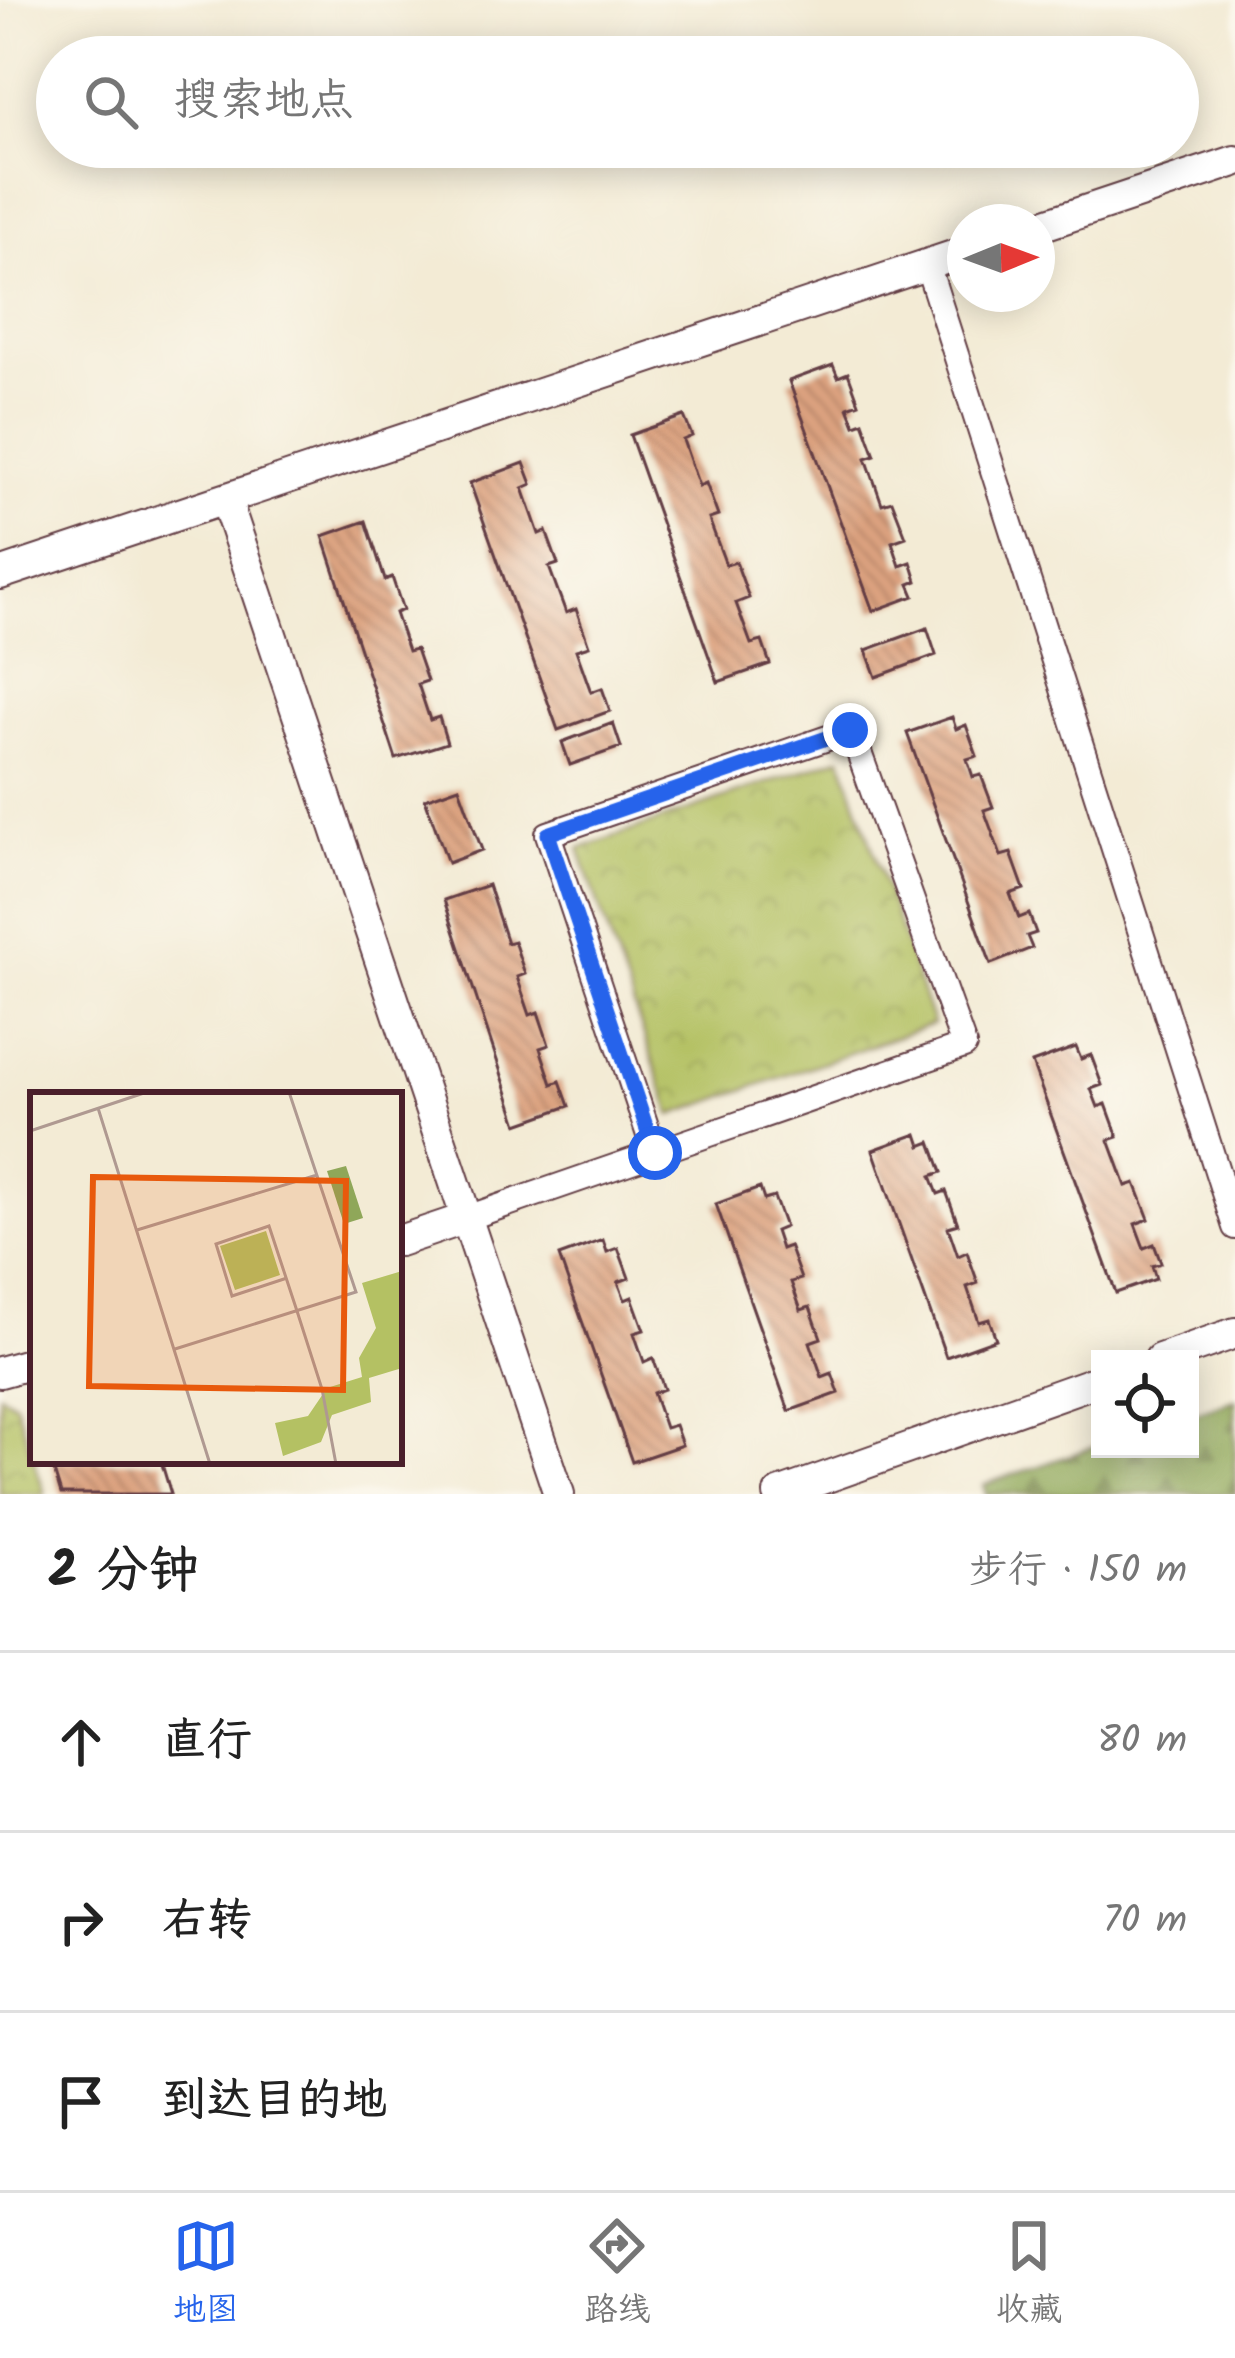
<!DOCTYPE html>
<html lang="zh">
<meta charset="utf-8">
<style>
body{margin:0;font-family:Kalam,"LXGW WenKai TC",sans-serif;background:#f6f6f6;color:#222}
.controls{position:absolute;right:36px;bottom:36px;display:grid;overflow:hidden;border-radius:0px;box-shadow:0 6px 30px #0003}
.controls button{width:108px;height:108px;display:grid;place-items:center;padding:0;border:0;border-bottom:3px solid #e0e0e0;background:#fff;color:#222;font:60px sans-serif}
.compass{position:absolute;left:947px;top:204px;width:108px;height:108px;border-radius:50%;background:#fff;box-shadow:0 6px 30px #0003;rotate:89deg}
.stop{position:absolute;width:36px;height:36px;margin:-27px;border:9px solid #2563eb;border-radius:50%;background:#fff}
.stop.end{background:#2563eb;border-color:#fff;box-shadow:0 3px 12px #0008}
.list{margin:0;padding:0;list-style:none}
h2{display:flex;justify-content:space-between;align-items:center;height:156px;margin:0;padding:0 48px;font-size:51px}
h2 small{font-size:39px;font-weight:400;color:#767676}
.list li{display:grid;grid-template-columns:78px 1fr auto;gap:36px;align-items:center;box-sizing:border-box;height:180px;padding:0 48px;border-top:3px solid #e0e0e0}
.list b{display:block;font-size:45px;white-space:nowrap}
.list em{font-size:39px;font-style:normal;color:#767676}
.icon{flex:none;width:66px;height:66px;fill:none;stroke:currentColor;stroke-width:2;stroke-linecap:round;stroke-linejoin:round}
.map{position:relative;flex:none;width:1235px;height:1494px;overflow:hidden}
.search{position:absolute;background:#fff;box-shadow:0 6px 30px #0003;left:36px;right:36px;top:36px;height:132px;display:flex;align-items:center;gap:30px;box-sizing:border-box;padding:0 42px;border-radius:66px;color:#767676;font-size:45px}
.sheet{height:696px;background:#fff}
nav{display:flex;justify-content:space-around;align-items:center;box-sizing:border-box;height:168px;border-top:3px solid #e0e0e0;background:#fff;font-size:33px;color:#767676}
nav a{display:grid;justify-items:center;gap:6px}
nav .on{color:#2563eb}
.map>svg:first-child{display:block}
.forest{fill:url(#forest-firs);stroke:#6c6342;stroke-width:3}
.park{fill:url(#park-crowns);stroke:#7f7047;stroke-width:3}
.building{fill:url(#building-back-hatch)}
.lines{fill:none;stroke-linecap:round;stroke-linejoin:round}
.minor-casing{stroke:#633e44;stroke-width:28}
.tertiary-casing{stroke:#633e44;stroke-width:34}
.minor{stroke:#fff;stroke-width:24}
.tertiary{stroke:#fff;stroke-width:30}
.route{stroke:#2563eb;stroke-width:15}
.inset-road{fill:none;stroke:#af9991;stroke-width:3}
.view{fill:#e8590c;fill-opacity:0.15;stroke:#e8590c;stroke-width:6}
.inset-edge{fill:none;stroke:#4a1f2b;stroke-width:6}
</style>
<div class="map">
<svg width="1235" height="1494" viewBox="0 0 1235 1494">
<defs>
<pattern id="forest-firs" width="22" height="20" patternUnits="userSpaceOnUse" patternTransform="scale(3)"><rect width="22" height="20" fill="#8fa759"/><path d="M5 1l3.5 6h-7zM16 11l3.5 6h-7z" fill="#77874a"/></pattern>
<pattern id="park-crowns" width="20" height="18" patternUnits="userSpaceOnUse" patternTransform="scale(3)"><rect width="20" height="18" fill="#b4c163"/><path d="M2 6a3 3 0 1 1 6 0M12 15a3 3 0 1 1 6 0" fill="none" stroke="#9ca556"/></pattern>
<pattern id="building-back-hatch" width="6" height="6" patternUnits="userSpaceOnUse" patternTransform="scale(3)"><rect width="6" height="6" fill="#dca27f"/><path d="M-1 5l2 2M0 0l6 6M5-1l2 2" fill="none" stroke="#b48368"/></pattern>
</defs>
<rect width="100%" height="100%" fill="#fbf7ec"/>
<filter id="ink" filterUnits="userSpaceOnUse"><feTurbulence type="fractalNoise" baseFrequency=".00833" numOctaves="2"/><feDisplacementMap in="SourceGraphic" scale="24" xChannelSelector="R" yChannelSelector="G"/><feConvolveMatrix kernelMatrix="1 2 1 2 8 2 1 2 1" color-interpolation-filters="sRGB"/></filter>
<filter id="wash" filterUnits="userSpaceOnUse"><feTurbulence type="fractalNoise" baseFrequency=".004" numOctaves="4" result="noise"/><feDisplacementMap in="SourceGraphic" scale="48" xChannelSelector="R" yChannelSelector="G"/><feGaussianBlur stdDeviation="2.7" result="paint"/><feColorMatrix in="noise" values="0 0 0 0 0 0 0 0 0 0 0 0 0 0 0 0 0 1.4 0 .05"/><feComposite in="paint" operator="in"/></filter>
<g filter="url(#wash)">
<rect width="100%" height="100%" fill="#f3ebd5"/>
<path class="forest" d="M1235,1400V1494H986L983,1485L1100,1445L1190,1449V1415Z"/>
<path class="park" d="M841,757L933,1024L672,1115L579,849Z
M0,1394L15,1403L45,1494H0Z"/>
<g id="blocks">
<path class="building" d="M833,365L838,377L848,373L859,403L848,407L855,425L863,422L875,455L866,458L882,504L892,501L906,537L892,542L900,566L911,562L917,581L909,584L914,596L873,611L789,381Z
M684,416L692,436L683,440L699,486L706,483L718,516L709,519L726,565L736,562L749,598L736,603L751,644L762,641L770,664L718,682L630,435Z
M524,463L532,484L523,488L539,534L546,531L558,564L549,567L566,613L576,609L589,646L576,650L591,692L602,688L610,711L558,730L470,483Z
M366,521L385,580L392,577L403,610L395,613L408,651L416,649L427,681L418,684L430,720L439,717L447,743L396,759L323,536Z
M927,628L936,655L876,677L866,650Z
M952,717L956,729L966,725L977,756L967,759L973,777L981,775L993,807L984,810L1001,856L1011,853L1024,889L1010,894L1019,918L1029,914L1036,933L1027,936L1032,948L991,964L907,733Z
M613,723L621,747L570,765L562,742Z
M459,787L482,850L448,863L425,799Z
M488,885L507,943L514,941L525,974L517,977L530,1015L538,1012L549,1045L540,1048L552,1084L560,1081L569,1106L518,1124L444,900Z
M1076,1047L1081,1059L1091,1055L1102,1085L1091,1089L1098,1107L1106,1104L1118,1137L1109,1140L1126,1186L1135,1183L1149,1219L1135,1224L1144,1248L1154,1244L1161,1263L1152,1266L1156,1279L1116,1293L1032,1063Z
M917,1134L921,1146L931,1142L942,1172L931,1176L938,1194L946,1191L958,1224L948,1227L958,1256L967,1252L978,1283L967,1287L979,1322L989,1319L996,1339L946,1357L873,1150Z
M760,1188L764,1200L774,1197L785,1227L775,1231L781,1249L789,1246L801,1279L791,1282L801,1310L810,1307L821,1338L810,1342L822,1377L832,1373L839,1393L789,1411L716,1204Z
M603,1240L607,1252L618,1248L629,1278L618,1282L625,1300L632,1297L644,1330L634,1333L644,1362L653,1358L664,1389L653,1393L665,1428L675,1425L682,1445L632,1462L559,1256Z
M51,1461H161L171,1494H61Z"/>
</g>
</g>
<g filter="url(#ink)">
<use href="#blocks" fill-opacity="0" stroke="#633e44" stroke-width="3"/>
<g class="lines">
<defs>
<path id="minor" d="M927,264L1235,1227
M467,1218L964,1046L851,730L548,834L655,1153"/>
<path id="tertiary" d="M1037,227L1235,161
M226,500L559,1494
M0,574L965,252
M399,1241L467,1218
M1160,1359L1235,1333
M0,1372L33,1363
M779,1494L1100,1380"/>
</defs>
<use href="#minor" class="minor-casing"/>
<use href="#tertiary" class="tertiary-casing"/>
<use href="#minor" class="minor"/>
<use href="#tertiary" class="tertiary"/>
</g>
</g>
<g class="lines" filter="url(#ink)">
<path class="route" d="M655,1153L548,834L850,730"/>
</g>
<g transform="translate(30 1092)">
<rect width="372" height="372" fill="#f3ebd5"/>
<path d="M316,74L333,126L314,132L297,79Z" fill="#8fa759"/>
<path d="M236,139L250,183L205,198L190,154ZM372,179V276L339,286L341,310L302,323L291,350L253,364L245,331L278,324L297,296L332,285L329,266L346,236L332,191Z" fill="#b4c163"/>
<path class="inset-road" d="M68,16L180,372M0,39L117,0M107,138L287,83M257,186L202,204L186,152L239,134L267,219L292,297L306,372M145,257L326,200L259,0"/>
<path class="view" d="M63,85L316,89L313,298L59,294Z"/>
<rect width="372" height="372" class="inset-edge"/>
</g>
</svg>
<div class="controls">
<button><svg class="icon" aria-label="locate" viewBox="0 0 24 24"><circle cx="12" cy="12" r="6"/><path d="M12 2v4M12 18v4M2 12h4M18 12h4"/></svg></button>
</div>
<svg class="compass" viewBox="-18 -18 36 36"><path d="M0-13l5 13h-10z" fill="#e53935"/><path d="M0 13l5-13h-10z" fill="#767676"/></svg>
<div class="stop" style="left:655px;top:1153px"></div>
<div class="stop end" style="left:850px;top:730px"></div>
<div class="search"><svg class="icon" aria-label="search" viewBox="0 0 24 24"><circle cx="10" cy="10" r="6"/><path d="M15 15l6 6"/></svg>搜索地点</div>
</div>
<section class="sheet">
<h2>2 分钟<small>步行 · 150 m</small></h2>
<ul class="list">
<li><svg class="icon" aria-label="ahead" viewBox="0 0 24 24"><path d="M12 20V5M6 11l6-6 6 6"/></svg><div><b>直行</b></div><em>80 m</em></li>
<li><svg class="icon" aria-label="right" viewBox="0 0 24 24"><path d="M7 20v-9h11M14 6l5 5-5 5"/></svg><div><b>右转</b></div><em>70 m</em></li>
<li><svg class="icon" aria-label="arrive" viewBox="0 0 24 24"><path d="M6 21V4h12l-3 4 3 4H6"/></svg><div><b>到达目的地</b></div></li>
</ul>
</section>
<nav>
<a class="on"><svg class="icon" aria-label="map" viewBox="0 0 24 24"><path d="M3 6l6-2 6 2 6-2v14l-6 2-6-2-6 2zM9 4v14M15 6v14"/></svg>地图</a>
<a><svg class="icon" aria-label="directions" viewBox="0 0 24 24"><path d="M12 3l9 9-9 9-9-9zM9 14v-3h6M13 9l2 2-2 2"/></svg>路线</a>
<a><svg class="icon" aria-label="saved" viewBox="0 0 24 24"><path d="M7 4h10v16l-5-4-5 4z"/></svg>收藏</a>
</nav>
